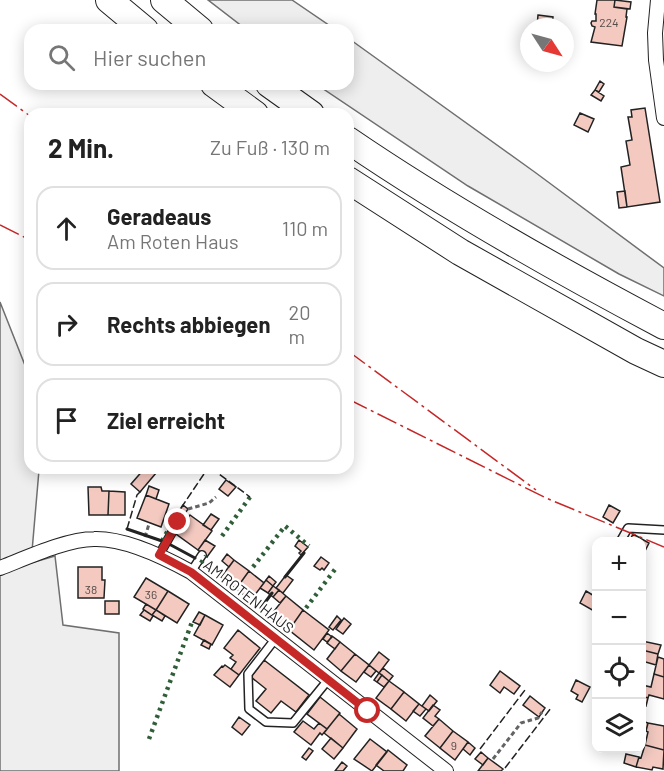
<!DOCTYPE html>
<html lang="de">
<meta charset="utf-8">
<style>
body{margin:0;font-family:Barlow,sans-serif;background:#f2f2f2;color:#222}
.controls{position:absolute;right:18px;bottom:18px;display:grid;overflow:hidden;border-radius:12px;box-shadow:0 3px 15px #0003}
.controls button{width:54px;height:54px;display:grid;place-items:center;padding:0;border:0;border-bottom:2px solid #e0e0e0;background:#fff;color:#222;font:30px sans-serif}
.compass{position:absolute;left:520px;top:18px;width:54px;height:54px;border-radius:50%;background:#fff;box-shadow:0 3px 15px #0003;rotate:126deg}
.stop{position:absolute;width:18px;height:18px;margin:-14px;border:4px solid #c62828;border-radius:50%;background:#fff}
.stop.end{background:#c62828;border-color:#fff;box-shadow:0 2px 6px #0008}
.list{margin:0;padding:0;list-style:none}
h2{display:flex;justify-content:space-between;align-items:center;height:78px;margin:0;padding:0 24px;font-size:26px}
h2 small{font-size:20px;font-weight:400;color:#767676}
.list li{display:grid;grid-template-columns:39px 1fr auto;gap:18px;align-items:center;box-sizing:border-box;height:84px;margin:0 12px 12px;padding:0 12px;border:2px solid #e0e0e0;border-radius:18px}
.list b{display:block;font-size:22px;white-space:nowrap}
.list p{margin:0;font-size:20px;white-space:nowrap;color:#767676}
.list em{font-size:20px;font-style:normal;color:#767676}
.icon{flex:none;width:33px;height:33px;fill:none;stroke:currentColor;stroke-width:2;stroke-linecap:round;stroke-linejoin:round}
.map{position:relative;flex:none;width:664px;height:771px;overflow:hidden}
.search{position:absolute;background:#fff;box-shadow:0 3px 15px #0003;left:24px;top:24px;width:330px;height:66px;display:flex;align-items:center;gap:15px;box-sizing:border-box;padding:0 21px;border-radius:18px;color:#767676;font-size:22px}
.panel{position:absolute;background:#fff;box-shadow:0 3px 15px #0003;left:24px;top:108px;width:330px;height:366px;border-radius:18px}
.map>svg:first-child{display:block}
.green{fill:#eee;stroke:#6f6f6f;stroke-width:1.5}
.building{fill:#f3c9c0;stroke:#222;stroke-width:1.5}
.lines{fill:none;stroke-linecap:round;stroke-linejoin:round}
.service-casing{stroke:#222;stroke-width:10}
.minor-casing{stroke:#222;stroke-width:16}
.motorway-casing{stroke:#222;stroke-width:28}
.path{stroke:#646464;stroke-width:3;stroke-dasharray:4.5 3;stroke-linecap:butt}
.service{stroke:#fff;stroke-width:7}
.minor{stroke:#fff;stroke-width:14}
.motorway{stroke:#fff;stroke-width:26}
.hedge{stroke:#2f5e38;stroke-width:4.5;stroke-dasharray:3 4.5;stroke-linecap:butt}
.fence{stroke:#222;stroke-width:1.5;stroke-dasharray:8 3;stroke-linecap:butt}
.wall{stroke:#222;stroke-width:3}
.power{stroke:#c62828;stroke-width:1.5;stroke-dasharray:21 4.5 3 4.5;stroke-linecap:butt}
.route{stroke:#c62828;stroke-width:8}
.labels{text-anchor:middle;dominant-baseline:central;stroke-width:4.5;stroke-linejoin:round;paint-order:stroke}
.number-label{font-size:12px;fill:#564c4a}
.street-label{font-size:15px;fill:#222;stroke:#fff}
</style>
<div class="map">
<svg width="664" height="771" viewBox="0 0 664 771">
<rect width="100%" height="100%" fill="#fff"/>
<path class="green" d="M208,0H292L336,30H247Z
M348,38L536,173L664,268V296L619,274L468,186L316,84H348Z
M0,302L30,378V468H41L39,470L31,563L55,556L63,625L119,633V771H0Z"/>
<path class="building" d="M597,0H615L614,7L627,9L626,17H627L622,46L591,42L595,27L592,26L591,23L592,21H596V14H595Z
M615,0L631,2L630,9L614,7Z
M538,15L553,17L552,27H537Z
M600,81L604,84L599,92L595,90Z
M595,90L604,96L601,101L591,95Z
M645,108L660,202L627,207L621,167L630,165L626,141L632,140L628,117H632L631,110Z
M580,113L594,119L588,132L574,125Z
M625,191L627,207L619,208L617,192Z
M145,468H150L156,473L140,492L131,484Z
M226,480L236,487L228,496L219,489Z
M149,486L159,490L156,499L146,495Z
M88,487H101L102,491H109L108,515H89Z
M109,491L125,492V515H108Z
M146,495L169,504L161,527L137,518Z
M183,505L188,509L179,523L174,519Z
M609,505L620,511L613,523L603,517Z
M211,514L219,519L211,530L203,525Z
M190,515L212,531L198,550L176,534Z
M633,534L649,543L642,557V542H629Z
M205,540L215,546L207,557L198,550Z
M299,540L308,547L301,555L299,553L301,551L295,546Z
M227,554L234,560L229,567L222,561Z
M321,557L329,563L324,570L322,568L320,570L314,566Z
M234,560L249,571L236,589L221,577Z
M78,567H102V580H105L104,598H78Z
M249,571L264,583L251,600L236,589Z
M286,575L293,580L283,593L276,588Z
M269,576L276,582L273,586L266,580Z
M146,578L168,591L156,610L134,597Z
M266,580L273,586L268,593L260,588Z
M273,586L279,590L273,597L268,593Z
M279,590L286,596L280,603L273,597Z
M168,591L189,604L177,623L156,610Z
M586,591L596,597V607L594,611L580,603Z
M286,596L303,610L289,630L270,616Z
M105,601H119V614H105Z
M146,604L156,610L152,615L143,609Z
M144,610L153,616L150,621L140,615Z
M156,610L165,616L162,621L152,615Z
M303,610L329,630L314,650L289,630Z
M199,612L205,615L200,625L193,622Z
M205,615L223,625L212,645L194,635Z
M337,616L341,620L333,630L329,627Z
M344,618L351,624L343,634L336,629Z
M238,630L260,648L239,675L231,669L236,662L230,658L233,655L224,648Z
M327,633L332,637L327,642L323,639Z
M332,636L340,642L335,649L327,643Z
M204,640L211,644L209,649L201,645Z
M642,641L661,645L658,654L642,650Z
M340,642L355,654L341,671L327,659Z
M642,650L658,654L656,665L642,661Z
M379,652L389,660L379,673L369,665Z
M355,654L369,665L356,682L341,671Z
M658,657L664,659V677L654,674Z
M264,660L309,695L296,712L281,701L271,713L256,701L266,689L251,677Z
M225,665L239,675L230,687L214,675L222,666L223,667Z
M369,665L376,671L371,677L364,672Z
M383,668L393,676L389,681L379,673Z
M500,671L520,686L514,694L504,687L500,693L490,685Z
M379,673L382,675L377,682L374,680Z
M654,674L664,677V699L649,695L648,698L642,696V685L651,687Z
M382,675L389,681L384,687L377,682Z
M576,680L590,687L582,702L576,699L578,695L571,691Z
M389,681L404,692L391,709L376,698Z
M404,692L419,704L406,721L391,709Z
M430,695L437,701L429,711L422,706Z
M530,696L545,708L539,717L523,705Z
M642,696L648,698L646,706L642,705Z
M320,697L340,713L327,729L307,714Z
M419,704L426,709L420,716L413,711Z
M433,705L440,710L435,716L439,719L433,726L423,718Z
M339,714L357,729L343,748L324,733Z
M239,717L250,725L242,735L232,727Z
M439,719L453,731L440,748L425,736Z
M303,721L314,729L319,723L327,729L322,735L320,733L311,745L294,732Z
M642,721L648,723L646,731L642,730Z
M648,723L664,726V750L645,745L648,732L646,731Z
M453,731L468,742L455,760L440,748Z
M331,738L343,748L334,759L322,749Z
M370,739L387,752L372,771L354,759Z
M468,742L475,748L470,755L463,749Z
M645,745L664,750L663,769L653,767L652,770L636,767L639,757L641,758Z
M309,748L313,751L306,760L302,757Z
M388,750L407,765L403,771H384L376,765Z
M481,752L488,758L483,765L475,759Z
M626,754L639,757L636,767L624,763Z
M488,758L503,769L501,771H478Z
M342,762L347,766L343,771H335Z"/>
<g class="lines">
<defs>
<path id="service" d="M620,542L628,528L664,530
M159,555L178,522
M191,572L202,555
M276,638L248,674L249,709L266,722L293,723L328,680"/>
<path id="minor" d="M658,0L655,33L656,60L664,118
M0,568C26,558 67,539 94,539C125,538 164,557 191,572L446,771"/>
<path id="motorway" d="M109,0L145,30
M164,0L200,30
M214,84L255,114
M269,84L311,114
M348,140C449,209 556,269 664,326
M348,180L460,252L636,351L664,364"/>
</defs>
<use href="#service" class="service-casing"/>
<use href="#minor" class="minor-casing"/>
<use href="#motorway" class="motorway-casing"/>
<path class="path" d="M188,509L209,503L216,497
M145,537L149,524
M493,759L521,723L538,718L542,712"/>
<use href="#service" class="service"/>
<use href="#minor" class="minor"/>
<use href="#motorway" class="motorway"/>
<path class="hedge" d="M222,536L250,497
M162,541L174,520
M201,563L206,556
M253,567L285,526L309,546
M306,608L336,568
M149,739L192,622"/>
<path class="fence" d="M211,468L250,497
M181,508L208,468
M127,529L137,495L141,491
M480,749L525,690
M505,768L551,708"/>
<path class="wall" d="M127,529L162,541
M169,544L195,558
M285,577L304,553
M261,608L272,593"/>
<path class="power" d="M0,94L30,116
M0,225L30,240
M348,351L536,490
M348,399L546,498L664,547"/>
</g>
<g class="lines">
<path class="route" d="M178,522L159,555L191,572L368,711"/>
</g>
<g class="labels">
<g class="number-label">
<text x="609" y="22">224</text>
<text x="91" y="589">38</text>
<text x="151" y="594">36</text>
<text x="454" y="745">9</text>
</g>
<g class="street-label">
<text transform="translate(249 596) rotate(38)">AM ROTEN HAUS</text>
</g>
</g>
</svg>
<div class="controls">
<button>+</button>
<button>−</button>
<button><svg class="icon" aria-label="locate" viewBox="0 0 24 24"><circle cx="12" cy="12" r="6"/><path d="M12 2v4M12 18v4M2 12h4M18 12h4"/></svg></button>
<button><svg class="icon" aria-label="layers" viewBox="0 0 24 24"><path d="M12 4l9 5-9 5-9-5zM3 14l9 5 9-5"/></svg></button>
</div>
<svg class="compass" viewBox="-18 -18 36 36"><path d="M0-13l5 13h-10z" fill="#e53935"/><path d="M0 13l5-13h-10z" fill="#767676"/></svg>
<div class="stop" style="left:368px;top:711px"></div>
<div class="stop end" style="left:178px;top:522px"></div>
<div class="search"><svg class="icon" aria-label="search" viewBox="0 0 24 24"><circle cx="10" cy="10" r="6"/><path d="M15 15l6 6"/></svg>Hier suchen</div>
<section class="panel">
<h2>2 Min.<small>Zu Fuß · 130 m</small></h2>
<ul class="list">
<li><svg class="icon" aria-label="ahead" viewBox="0 0 24 24"><path d="M12 20V5M6 11l6-6 6 6"/></svg><div><b>Geradeaus</b><p>Am Roten Haus</p></div><em>110 m</em></li>
<li><svg class="icon" aria-label="right" viewBox="0 0 24 24"><path d="M7 20v-9h11M14 6l5 5-5 5"/></svg><div><b>Rechts abbiegen</b></div><em>20 m</em></li>
<li><svg class="icon" aria-label="arrive" viewBox="0 0 24 24"><path d="M6 21V4h12l-3 4 3 4H6"/></svg><div><b>Ziel erreicht</b></div></li>
</ul>
</section>
</div>
